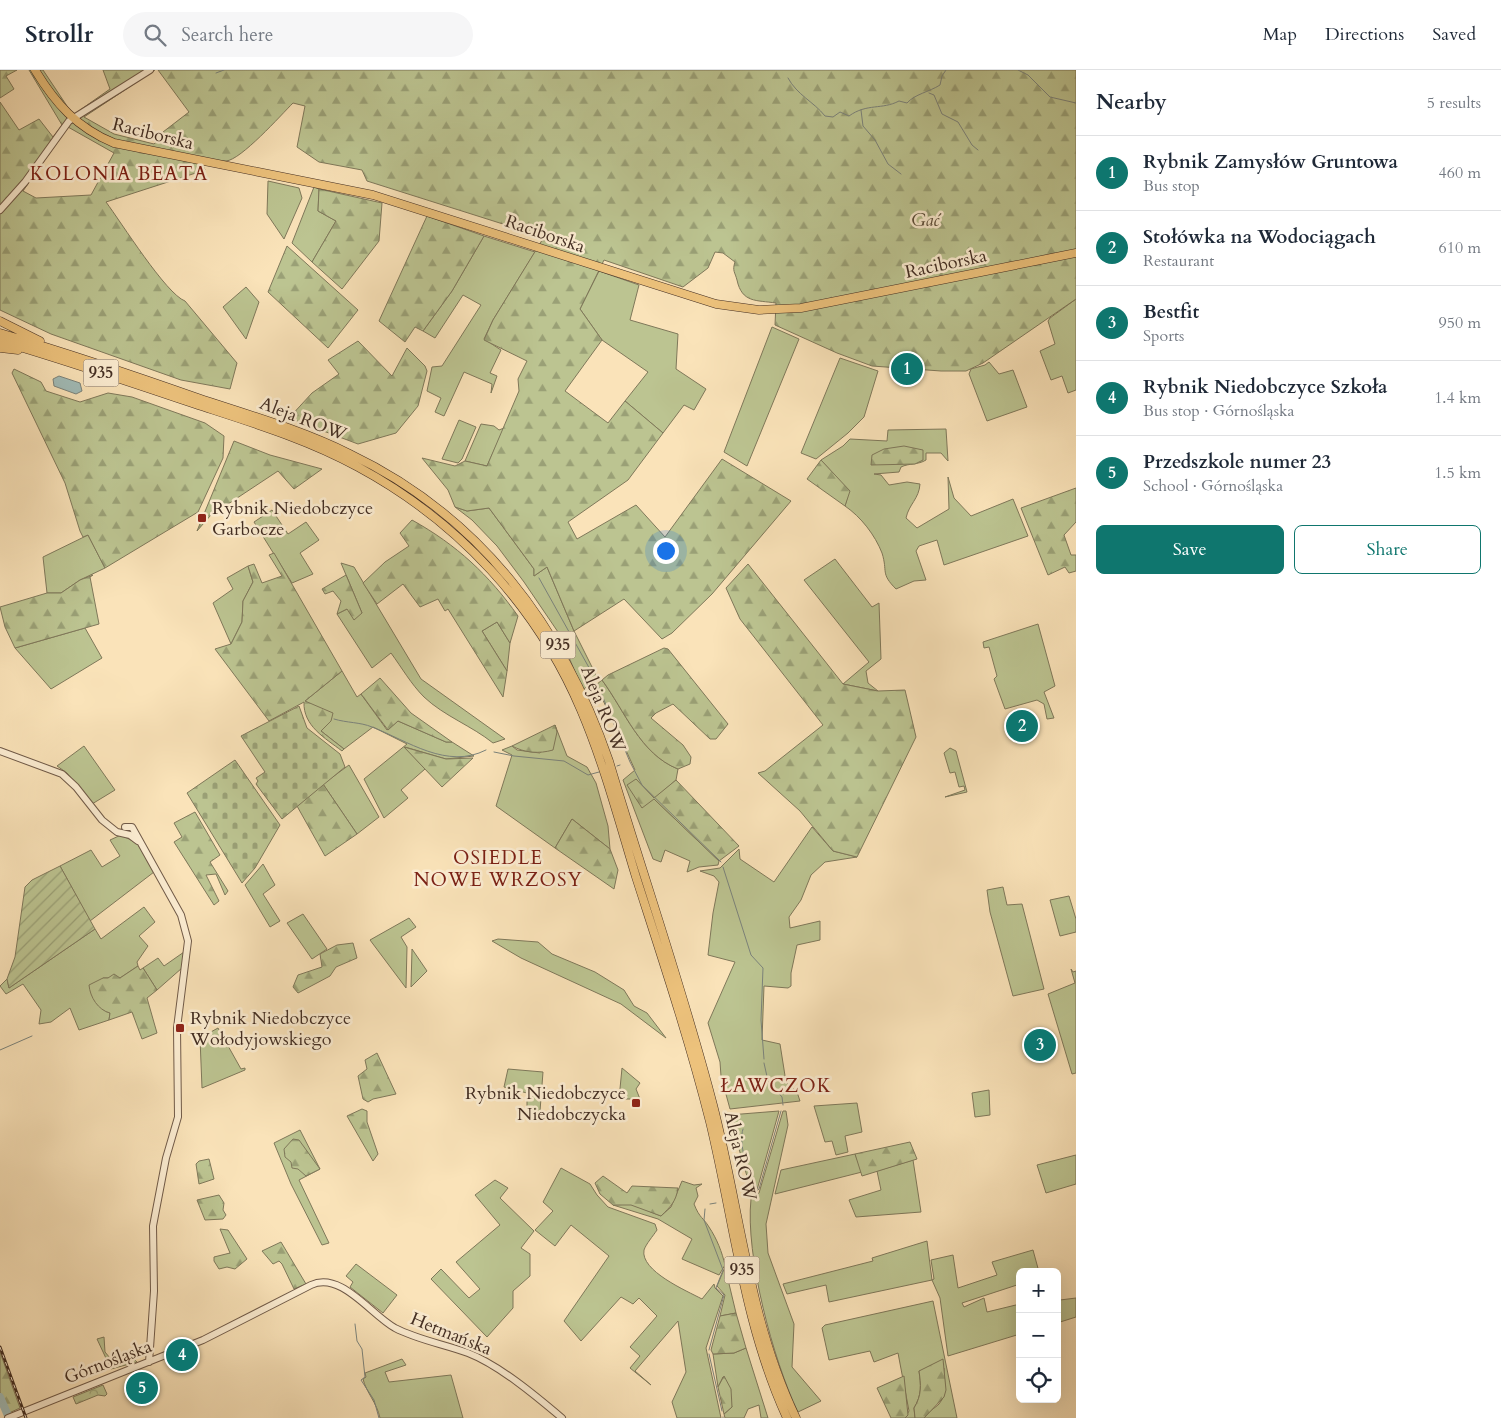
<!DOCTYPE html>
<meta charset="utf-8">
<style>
body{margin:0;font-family:Cardo,serif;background:#f6f6f7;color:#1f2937}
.controls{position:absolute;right:15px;bottom:15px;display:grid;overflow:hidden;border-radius:8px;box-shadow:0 5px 20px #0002}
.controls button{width:45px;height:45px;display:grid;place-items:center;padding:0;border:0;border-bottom:1px solid #e0e1e3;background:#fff;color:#1f2937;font:25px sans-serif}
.you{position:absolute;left:665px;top:480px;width:18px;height:18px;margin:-12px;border:4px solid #fff;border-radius:50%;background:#1a73e8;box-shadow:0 0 0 8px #1a73e833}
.badge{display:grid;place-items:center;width:32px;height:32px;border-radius:50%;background:#0f766e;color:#fff;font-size:16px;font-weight:700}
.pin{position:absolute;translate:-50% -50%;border:2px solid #fff;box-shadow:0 1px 5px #0006}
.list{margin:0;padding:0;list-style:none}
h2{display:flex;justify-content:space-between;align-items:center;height:65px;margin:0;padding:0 20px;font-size:21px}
h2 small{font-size:16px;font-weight:400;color:#747a83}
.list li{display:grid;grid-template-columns:32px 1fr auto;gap:15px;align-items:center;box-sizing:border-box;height:75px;padding:0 20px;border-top:1px solid #e0e1e3}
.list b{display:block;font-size:19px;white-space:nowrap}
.list p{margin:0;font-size:16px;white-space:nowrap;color:#747a83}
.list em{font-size:16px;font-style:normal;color:#747a83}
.actions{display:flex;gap:10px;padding:15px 20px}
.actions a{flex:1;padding:11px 0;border:1px solid #0f766e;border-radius:8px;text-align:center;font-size:18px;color:#0f766e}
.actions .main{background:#0f766e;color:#fff}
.icon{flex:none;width:28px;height:28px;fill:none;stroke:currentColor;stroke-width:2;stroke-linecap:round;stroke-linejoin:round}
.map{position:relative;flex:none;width:1076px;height:1348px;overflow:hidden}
header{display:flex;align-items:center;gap:30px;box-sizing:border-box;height:70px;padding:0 25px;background:#fff;border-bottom:1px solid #e0e1e3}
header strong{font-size:24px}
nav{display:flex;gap:28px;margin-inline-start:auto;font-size:18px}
.search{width:350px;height:45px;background:#f6f6f7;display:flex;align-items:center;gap:12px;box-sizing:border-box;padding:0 18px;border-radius:28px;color:#747a83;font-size:19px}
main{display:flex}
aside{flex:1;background:#fff}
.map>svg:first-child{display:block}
.grass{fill:#bcc491;stroke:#7f785a}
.forest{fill:url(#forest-firs);stroke:#7f785a;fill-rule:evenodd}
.cemetery{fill:url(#cemetery-stones);stroke:#7f785a}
.park{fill:url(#park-crowns);stroke:#7f785a}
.garden{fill:url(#garden-furrows);stroke:#7f785a}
.water{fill:#a1bcb8;stroke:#7b837c}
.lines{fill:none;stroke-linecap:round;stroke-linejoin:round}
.stream{stroke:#7b837c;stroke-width:1}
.river{stroke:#a1bcb8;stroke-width:8}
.minor-casing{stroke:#705a48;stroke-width:8}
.major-casing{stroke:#422d22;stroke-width:9}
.minor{stroke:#fcedd2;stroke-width:6}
.major{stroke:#edc27c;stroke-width:8}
.rail-casing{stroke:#422d22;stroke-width:3}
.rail{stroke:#fcedd2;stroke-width:1;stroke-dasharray:4;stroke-linecap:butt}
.poi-dot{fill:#8f2418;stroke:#fcedd2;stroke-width:2}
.labels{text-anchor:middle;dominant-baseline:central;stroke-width:5;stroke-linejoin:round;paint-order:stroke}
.shield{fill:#fcedd2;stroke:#7a6757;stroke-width:1}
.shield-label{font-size:16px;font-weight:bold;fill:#422d22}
.street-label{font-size:18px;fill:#422d22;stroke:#fcedd2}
.park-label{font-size:18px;font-style:italic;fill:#5a4b38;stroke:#fcedd2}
.poi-label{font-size:18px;fill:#422d22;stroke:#fcedd2;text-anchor:start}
.neighbourhood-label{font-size:19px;letter-spacing:1px;fill:#7a1f14;stroke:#fcedd2}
</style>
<header>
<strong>Strollr</strong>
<div class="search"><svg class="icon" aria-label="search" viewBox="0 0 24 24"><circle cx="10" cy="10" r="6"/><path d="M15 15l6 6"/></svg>Search here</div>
<nav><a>Map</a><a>Directions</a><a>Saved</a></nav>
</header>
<main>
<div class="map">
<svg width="1076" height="1348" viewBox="0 0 1076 1348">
<defs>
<pattern id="forest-firs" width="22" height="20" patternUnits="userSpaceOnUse" patternTransform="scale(1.25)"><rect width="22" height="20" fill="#bcc491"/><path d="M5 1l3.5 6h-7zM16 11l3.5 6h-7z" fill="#9aa076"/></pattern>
<pattern id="cemetery-stones" width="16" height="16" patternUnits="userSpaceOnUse" patternTransform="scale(1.25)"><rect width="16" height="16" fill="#bcc491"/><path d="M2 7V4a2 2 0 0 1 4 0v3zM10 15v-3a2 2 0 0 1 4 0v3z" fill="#9aa076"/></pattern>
<pattern id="park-crowns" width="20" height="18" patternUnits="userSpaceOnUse" patternTransform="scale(1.25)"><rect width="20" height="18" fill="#bcc491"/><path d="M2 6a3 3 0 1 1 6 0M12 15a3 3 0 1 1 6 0" fill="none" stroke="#9aa076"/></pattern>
<pattern id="garden-furrows" width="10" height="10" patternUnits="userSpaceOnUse" patternTransform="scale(1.25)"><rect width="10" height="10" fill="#bcc491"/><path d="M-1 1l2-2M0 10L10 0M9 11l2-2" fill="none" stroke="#9aa076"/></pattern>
</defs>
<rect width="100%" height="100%" fill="#fae3b9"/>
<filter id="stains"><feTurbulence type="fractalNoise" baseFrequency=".004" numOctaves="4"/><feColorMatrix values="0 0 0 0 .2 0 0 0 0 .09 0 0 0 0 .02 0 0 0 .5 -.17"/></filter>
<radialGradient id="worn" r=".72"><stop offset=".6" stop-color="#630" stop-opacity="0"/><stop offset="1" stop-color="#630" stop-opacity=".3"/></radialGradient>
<path class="grass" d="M268,111L299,118L302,128L284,169L267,144Z
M314,117L319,119L318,141L336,151L312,192L292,173Z
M484,166L535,182L493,250L484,269L501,280L490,303L497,306L491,323L492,314L464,302L444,346L435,342L441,328L427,321L432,297L442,296L481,235L463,225L435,268L423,261L452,221Z
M599,201L639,215L630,250L678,264L676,299L706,319L694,340L684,335L663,363L625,331L648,302L602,270L580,239Z
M246,217L259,232L246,269L223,237Z
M1076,229V320L1068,323L1062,306L1051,310L1040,281L1055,274L1048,251L1050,248Z
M772,257L799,269L747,396L724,382Z
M840,288L878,301L864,347L848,363L816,389L801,383Z
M989,292L999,304L1013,300L1027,337L987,351L969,304L971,299L985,295Z
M459,350L476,357L462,389L458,393L442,389Z
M481,354L494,356L499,360L504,358L487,396L465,391Z
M946,359L948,391L941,383H926V390C918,395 909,393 901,397L899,402L874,404L881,405L889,415L907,412L920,414C919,429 909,434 906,448L917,458L949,439L948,407L954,428L971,446L1013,429L1028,466L944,495L937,470L919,476L916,481L926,510L914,511L896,519C880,503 888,502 882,483C875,465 861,447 845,436L849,421L821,390L843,376L850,369L887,371L888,360Z
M455,437L467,441L489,438L534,499V506L547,497L574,561L597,607L583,620L558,562L524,512L497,476L472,450Z
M272,440L288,464L306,452L319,470L300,483L313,504L292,513L254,452Z
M88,465L105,498L80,510L61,523H47L43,487Z
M835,489L872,537L879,533L881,589L866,601L868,613L878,621L843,614L869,592L804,510Z
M341,493L354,497L421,609L505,669L493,673C472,656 444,646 424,627C411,614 402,598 391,583L372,598L337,544L347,539L362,543Z
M248,496L253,512L243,531L242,552L231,574L213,533L233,519L227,508Z
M497,552L510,573L507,601L482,561Z
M1038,554L1055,616L1044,622L1054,648L1047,649L1044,634L1037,630L1005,639L994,609L997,606L989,577L984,578L983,572Z
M85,558L102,588L51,619L15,578Z
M342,601L357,627L361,624L387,660L398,651L446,672H452L474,686L446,689L405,677L425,699L401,720L408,728L384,748L364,709L407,674L373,657L344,679L321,661L327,655L305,631Z
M602,610C625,641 640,684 678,699L676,710L654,729L719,791L718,795L699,797L687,802L690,791L665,780L661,792L653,789L623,710L635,700L596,615Z
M555,655L567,686L587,697L596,713L608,756L610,779L572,749L555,778L496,736L512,685L502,680L512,676L517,680L540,683L557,662Z
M84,676L115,720L92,734L67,703L57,696Z
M950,678L956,681L967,722L945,727L965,720L964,716L959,717L955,702L950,703L944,683Z
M349,695L379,747L357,764L323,714Z
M812,757L833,781L857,787L825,792L811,805L801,830L789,847L790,858L820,851V870L797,875L791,903V916L788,918L764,916L762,970L780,974L786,1012L797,1022L800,1031L730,1039L721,1006L720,992L708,953L735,892L708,885L713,843L719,812L714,806L700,801L720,798L739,779L740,789L774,812Z
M121,765L137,773L154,802L90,851L60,796L91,780L102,797L120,786L110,770Z
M263,794L275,815L263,824L280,851L270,857L245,815Z
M1003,817L1007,835L1022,834L1044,919L1013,926L990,842L987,820Z
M1069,826L1076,849V862L1060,866L1050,830Z
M144,837L155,852L139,866L148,876L137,892L138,896L120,908H103L99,912C99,925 95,939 110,943L109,950L79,960L70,938L51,952L39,954L41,940L23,914L6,924L0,916L7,909L9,918L95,859L101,869Z
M303,844L327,879L312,889L287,853Z
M409,848L416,857L401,867L407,877L406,918L370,870Z
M498,869L538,872L552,884L595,902L624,920L634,936L647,943L666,968L621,934L521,888L492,871Z
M412,879L427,901L411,917Z
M184,882L182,898L157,920L143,898L158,888L164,896Z
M1071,899L1073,902L1076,901V1003L1072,1004L1048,924L1075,913Z
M218,958L241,999L245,998V1000L202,1018L200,968Z
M622,998L640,1013L636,1019L640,1029H619Z
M508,999L543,1002L540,1041L527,1046V1023L504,1017Z
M989,1020L990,1045L975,1047L972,1023Z
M857,1033L862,1062L845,1066L848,1082L836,1085L832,1071L825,1072L814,1036Z
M779,1041L757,1120L755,1121L749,1113L729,1045Z
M783,1041H786L788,1055L766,1154L768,1183L794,1254L792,1297L821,1331L798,1342C773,1290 745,1185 751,1129L759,1123Z
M300,1060L320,1099L299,1110L329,1173L322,1175L291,1114L274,1073Z
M855,1084L862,1102L775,1124L781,1100Z
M1076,1085V1114L1046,1123L1037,1095Z
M913,1090L921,1142L856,1147L849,1130L881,1120L877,1101Z
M561,1098L590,1114L597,1125L608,1137L655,1154L657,1160C653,1166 646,1174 644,1180C640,1201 687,1221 702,1229L714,1214L715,1218L723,1226L706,1278L721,1348H677L672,1332L686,1302L678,1251L635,1301L651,1315L630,1298L640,1286L630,1277L657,1246L639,1228L633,1234L621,1227L581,1271L564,1251L609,1186L571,1155L555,1176L535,1160L553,1141L543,1132Z
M495,1110L508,1118L500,1128L534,1161L521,1178L530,1184V1206L513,1221V1238L487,1267L431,1209L441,1199L469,1228L480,1219L456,1192L500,1155L475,1125Z
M682,1111L694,1115L702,1114L696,1118L698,1126L694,1134C700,1149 703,1147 709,1157C717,1169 722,1182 725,1195L719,1205L682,1189L692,1169L658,1149L613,1135L631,1134L661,1146L671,1137Z
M927,1171L932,1210L934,1209L931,1190L953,1185L958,1218L997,1205L992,1192L1033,1180L1039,1202H1020V1214L962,1233L964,1237L984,1228L987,1242L1020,1234V1264L948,1286L940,1228L932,1210L829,1232L826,1215L787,1224L783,1214L873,1191L872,1188Z
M356,1194L397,1225L383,1243L350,1217L353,1212L346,1206Z
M725,1197L736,1243L720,1246L725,1225L717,1216Z
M1057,1222L1060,1230L1076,1228V1247L1057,1253Z
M933,1231L957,1348H924C928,1341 934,1339 939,1334C948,1323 944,1312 944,1298L919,1301C921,1315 922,1325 914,1338L915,1348H905L909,1341L898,1283L874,1292L870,1281L829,1290L822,1258L825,1255Z
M104,1267L105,1282L110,1288L129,1284L137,1292L111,1299L97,1269Z
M746,1278L768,1348H761L759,1335L748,1339L744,1348H725L724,1344L732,1337L723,1307L718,1317L713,1284L734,1283Z
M402,1289L406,1295L385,1302L389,1312L451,1305L463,1348H380C377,1333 366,1322 363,1309L366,1307L365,1303Z"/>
<path class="forest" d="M0,0H17L6,6L14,19L0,28Z
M29,0H43L73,45L110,19L103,0H155L84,47L114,64L154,74L163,66V62L189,42L158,0H1076V229L983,293L966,301H941L872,296L837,283L775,255L776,233C756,230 742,233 737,210C735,202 732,201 735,192L723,183L715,182L708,198L683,217L604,190L580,239L602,270L565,321L608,353L625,331L663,363L628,410L568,452L577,469L636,435L665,467L722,389L791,431L712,524L672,563L662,569L624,529L574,561L547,497L534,506V499L489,438L467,441L455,437L448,420L422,388L455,396L465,391L487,396L519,321L518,309L527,291L484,270L493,250L544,167L367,111L362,100L319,92L297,77L305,36L293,33C281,45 241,90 226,91C217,92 207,88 199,87L205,100L106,132C121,152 166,224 185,231L237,293L230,319L181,310L51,264L0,240V32L19,60L39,49L53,67L62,55ZM68,57L114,83L91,125L36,128L23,121Z
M319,119L382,133L379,171L342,219L312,192L336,151L318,141Z
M427,146L484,166L452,221L423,261L415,257L405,272L379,251Z
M287,176L358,240L328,278L268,222Z
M358,271L392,306L407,278L425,296L427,301L418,336L396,363L358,374L289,348L312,323L339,304L328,290Z
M14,299L41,312L46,321L80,332L108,323L132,327L205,353L224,366L223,388L198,442L105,498L88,465L83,467L80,461L65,413L12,303Z
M234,371L270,385L322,399L294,419L278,401L219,440L217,438L197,461Z
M904,376L923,380V390L915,394L871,395L872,385L884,379Z
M821,390L850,421L845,436L807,409Z
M1076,418V452L1064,465L1071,485H1076V501L1069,503L1065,497L1048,505L1021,438Z
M412,450C457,475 489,505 518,546L510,573L497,552L482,561L507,601L503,627L448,539L445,541L438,529L420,537L403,514L377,534L363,513L385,492L409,476L400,463Z
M274,483L342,601L305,631L333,643L331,651L321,661L344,679L342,681C325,668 303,656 304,632L269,651L215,579L231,574L242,552L243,531L253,512L248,496L254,494L262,513L282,506L269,485Z
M748,494L843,614L878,621L905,620L916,667L857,787L833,781L800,741L758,703L765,701L823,655L740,549L726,518Z
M93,505L90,507L99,554L15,578L5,557L0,537L47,523H61L80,510Z
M346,505L362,543L354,550L347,539L337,544L341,531L333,521L325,524L322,519Z
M664,578L668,579L728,654L716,669H710L673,634L656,643L651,648L683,675L691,687L690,694L678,699C640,684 625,641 602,610L608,605Z
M380,608L411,643L452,672H446L398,651L388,660L361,624Z
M555,655L557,662L553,680C539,684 525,683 512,676Z
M404,677L446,689L473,688L442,717Z
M636,709L654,728L676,710L739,776L719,791L654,729L642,738L627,715Z
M323,714L357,764L325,786L297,736Z
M195,742L220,785L210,792L228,821L225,825L216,804L206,805L219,831L214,835L174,772L182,767L174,753Z
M572,749L610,779L618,800L614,819L555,778Z
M353,873L357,888L336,897L330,906L298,923L293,917L298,905L322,897L320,884L337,875Z
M138,896L140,900L143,898L157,920L147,928L157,963L142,969L132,942L109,950L110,943C98,940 90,927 89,915L103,908H108L114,904L120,908Z
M377,983L396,1024L373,1029L368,1032L363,1029L358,1006L367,999L365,990Z
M362,1039L367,1041V1052L378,1084L373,1091L347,1046Z
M293,1069L299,1070L320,1099L306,1106L298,1099L292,1098L291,1092L285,1087L284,1079Z
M910,1072L917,1089L862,1106L855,1084Z
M209,1089L214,1109L199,1114L196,1094L199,1091Z
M603,1106L627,1123L632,1116L678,1118C676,1132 670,1137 661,1146L631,1135H613L600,1124L595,1113Z
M219,1125L224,1133L223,1140L226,1145L223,1149L205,1150L197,1130Z
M220,1159L228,1160L247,1189L235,1199L227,1197L219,1199L214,1191V1187L230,1183Z
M281,1172L306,1214L294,1219L282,1194L279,1191L273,1194L262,1181Z
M736,1243L746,1278L734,1283L713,1284L711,1280L720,1246Z
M0,1282L20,1338L9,1343L0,1322Z
M943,1289L946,1320L944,1327L924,1348H915L914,1338C922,1325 921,1315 919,1301Z
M724,1306L731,1319L732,1337L724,1344L718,1317Z
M904,1306L908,1345L905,1348H891L877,1318Z"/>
<path class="cemetery" d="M299,636L307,658L340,684L345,697L282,749L256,714L258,711L256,708L265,702L241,666Z
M235,690L280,755L255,798L242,813L187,723Z"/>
<path class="park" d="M103,1315L107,1324L105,1326L98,1325L76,1334L73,1327Z"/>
<path class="garden" d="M60,796L95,859L9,918L7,909L15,887L25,817L32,810Z"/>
<path class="water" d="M59,306L80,313L82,321L76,324L54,316L53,309Z"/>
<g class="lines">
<path class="stream" d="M1018,0L1028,5L1050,27L1076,33
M216,3L224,0
M788,8C797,25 814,32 825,46L833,47L840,42L849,46C867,33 882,40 899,31L907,33C915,24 929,22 940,15L942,6L946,0
M929,23L934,25L942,44L958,52L972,75L978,80
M861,40L863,56L875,70L888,94L901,104
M539,508L592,603
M599,618L630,692L642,715L721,792
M334,649C347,653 360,652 372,657C408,671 447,700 486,680
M494,682L514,686L564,691L588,705L599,702
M617,696L620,695
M723,797L751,885L763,898L761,950L764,989
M0,980L32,966
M764,993L768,1011L782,1027L783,1035
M743,1059C738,1072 748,1109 758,1118
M746,1126L754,1124L759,1119L781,1041
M710,1134L716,1133
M705,1139L704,1150L723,1200L716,1218L724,1225L709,1280
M355,1254L357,1271L362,1279L365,1307L361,1310L374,1330L379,1348
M709,1284L722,1341
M723,1347V1348"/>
<path class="river" d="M0,1327L9,1348"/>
<defs>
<path id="minor" d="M0,140L25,112L69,51L150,0
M0,681L62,704L76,717L102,750L117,762L130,765L138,771
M125,757H132L181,845L188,871L177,958L178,1047L166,1088L153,1156L154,1221L149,1292
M8,1348L203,1270L311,1215C341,1201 370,1244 395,1258C418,1270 444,1274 468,1283C499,1295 536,1326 562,1348"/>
<path id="major" d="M35,0C55,33 77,58 114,73L373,125L716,234L759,240L801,238L1076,183
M0,251L40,271
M0,263C67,283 133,305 198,328C249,345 302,360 350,384C480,446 563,557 609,691C643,806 683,919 713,1035C740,1139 749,1251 796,1348
M0,271C65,290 130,312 195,334C250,352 307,369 358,397C458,451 537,536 581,640C604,694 619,751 636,807C662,888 689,969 710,1052C734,1151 744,1255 787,1348
M0,278L18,280"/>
</defs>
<use href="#minor" class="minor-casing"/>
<use href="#major" class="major-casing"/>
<use href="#minor" class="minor"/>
<use href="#major" class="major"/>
<defs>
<path id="rail" d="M0,1277L26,1348"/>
</defs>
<use href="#rail" class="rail-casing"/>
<use href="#rail" class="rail"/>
</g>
<g class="poi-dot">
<rect x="197" y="443" width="10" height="10" rx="2.5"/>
<rect x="175" y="953" width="10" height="10" rx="2.5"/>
<rect x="631" y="1028" width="10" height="10" rx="2.5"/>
</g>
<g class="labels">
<g class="shield">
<rect x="83.5" y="289.5" width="35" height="27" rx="4"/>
<rect x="540.5" y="561.5" width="35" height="27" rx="4"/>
<rect x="724.5" y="1186.5" width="35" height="27" rx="4"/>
</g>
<g class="shield-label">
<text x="101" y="303">935</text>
<text x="558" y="575">935</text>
<text x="742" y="1200">935</text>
</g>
<g class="street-label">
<text transform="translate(153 64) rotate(14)">Raciborska</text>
<text transform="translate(545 164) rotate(19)">Raciborska</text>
<text transform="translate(946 194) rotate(-12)">Raciborska</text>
<text transform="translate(303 349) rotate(21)">Aleja ROW</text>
<text transform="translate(603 639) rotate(68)">Aleja ROW</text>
<text transform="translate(740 1086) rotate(77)">Aleja ROW</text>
<text transform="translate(451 1264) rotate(22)">Hetmańska</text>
<text transform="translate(108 1292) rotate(-21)">Górnośląska</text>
</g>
<g class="park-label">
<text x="925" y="150">Gać</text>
</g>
<g class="poi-label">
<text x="212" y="438">Rybnik Niedobczyce<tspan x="212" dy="21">Garbocze</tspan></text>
<text x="190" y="948">Rybnik Niedobczyce<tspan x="190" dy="21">Wołodyjowskiego</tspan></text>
<text x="626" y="1023" text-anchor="end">Rybnik Niedobczyce<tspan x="626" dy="21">Niedobczycka</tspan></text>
</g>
<g class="neighbourhood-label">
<text x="119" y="104">KOLONIA BEATA</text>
<text x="498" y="788">OSIEDLE<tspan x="498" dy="22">NOWE WRZOSY</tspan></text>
<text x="776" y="1016">ŁAWCZOK</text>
</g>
</g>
<rect width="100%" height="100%" filter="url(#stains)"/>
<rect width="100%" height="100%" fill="url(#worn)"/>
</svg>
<div class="controls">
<button>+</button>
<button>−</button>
<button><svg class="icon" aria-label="locate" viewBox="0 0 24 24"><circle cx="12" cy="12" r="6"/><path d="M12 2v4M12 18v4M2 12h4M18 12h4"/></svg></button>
</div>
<div class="you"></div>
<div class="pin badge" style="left:907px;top:299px">1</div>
<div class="pin badge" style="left:1022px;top:656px">2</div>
<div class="pin badge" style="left:1040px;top:975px">3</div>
<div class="pin badge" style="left:182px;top:1285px">4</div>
<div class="pin badge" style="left:142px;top:1318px">5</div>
</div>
<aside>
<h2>Nearby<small>5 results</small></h2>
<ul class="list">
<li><span class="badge">1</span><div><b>Rybnik Zamysłów Gruntowa</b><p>Bus stop</p></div><em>460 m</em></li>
<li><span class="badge">2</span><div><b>Stołówka na Wodociągach</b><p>Restaurant</p></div><em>610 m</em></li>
<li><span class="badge">3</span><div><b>Bestfit</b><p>Sports</p></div><em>950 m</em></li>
<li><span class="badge">4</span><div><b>Rybnik Niedobczyce Szkoła</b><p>Bus stop · Górnośląska</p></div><em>1.4 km</em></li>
<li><span class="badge">5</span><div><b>Przedszkole numer 23</b><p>School · Górnośląska</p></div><em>1.5 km</em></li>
</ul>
<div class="actions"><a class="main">Save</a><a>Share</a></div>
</aside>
</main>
